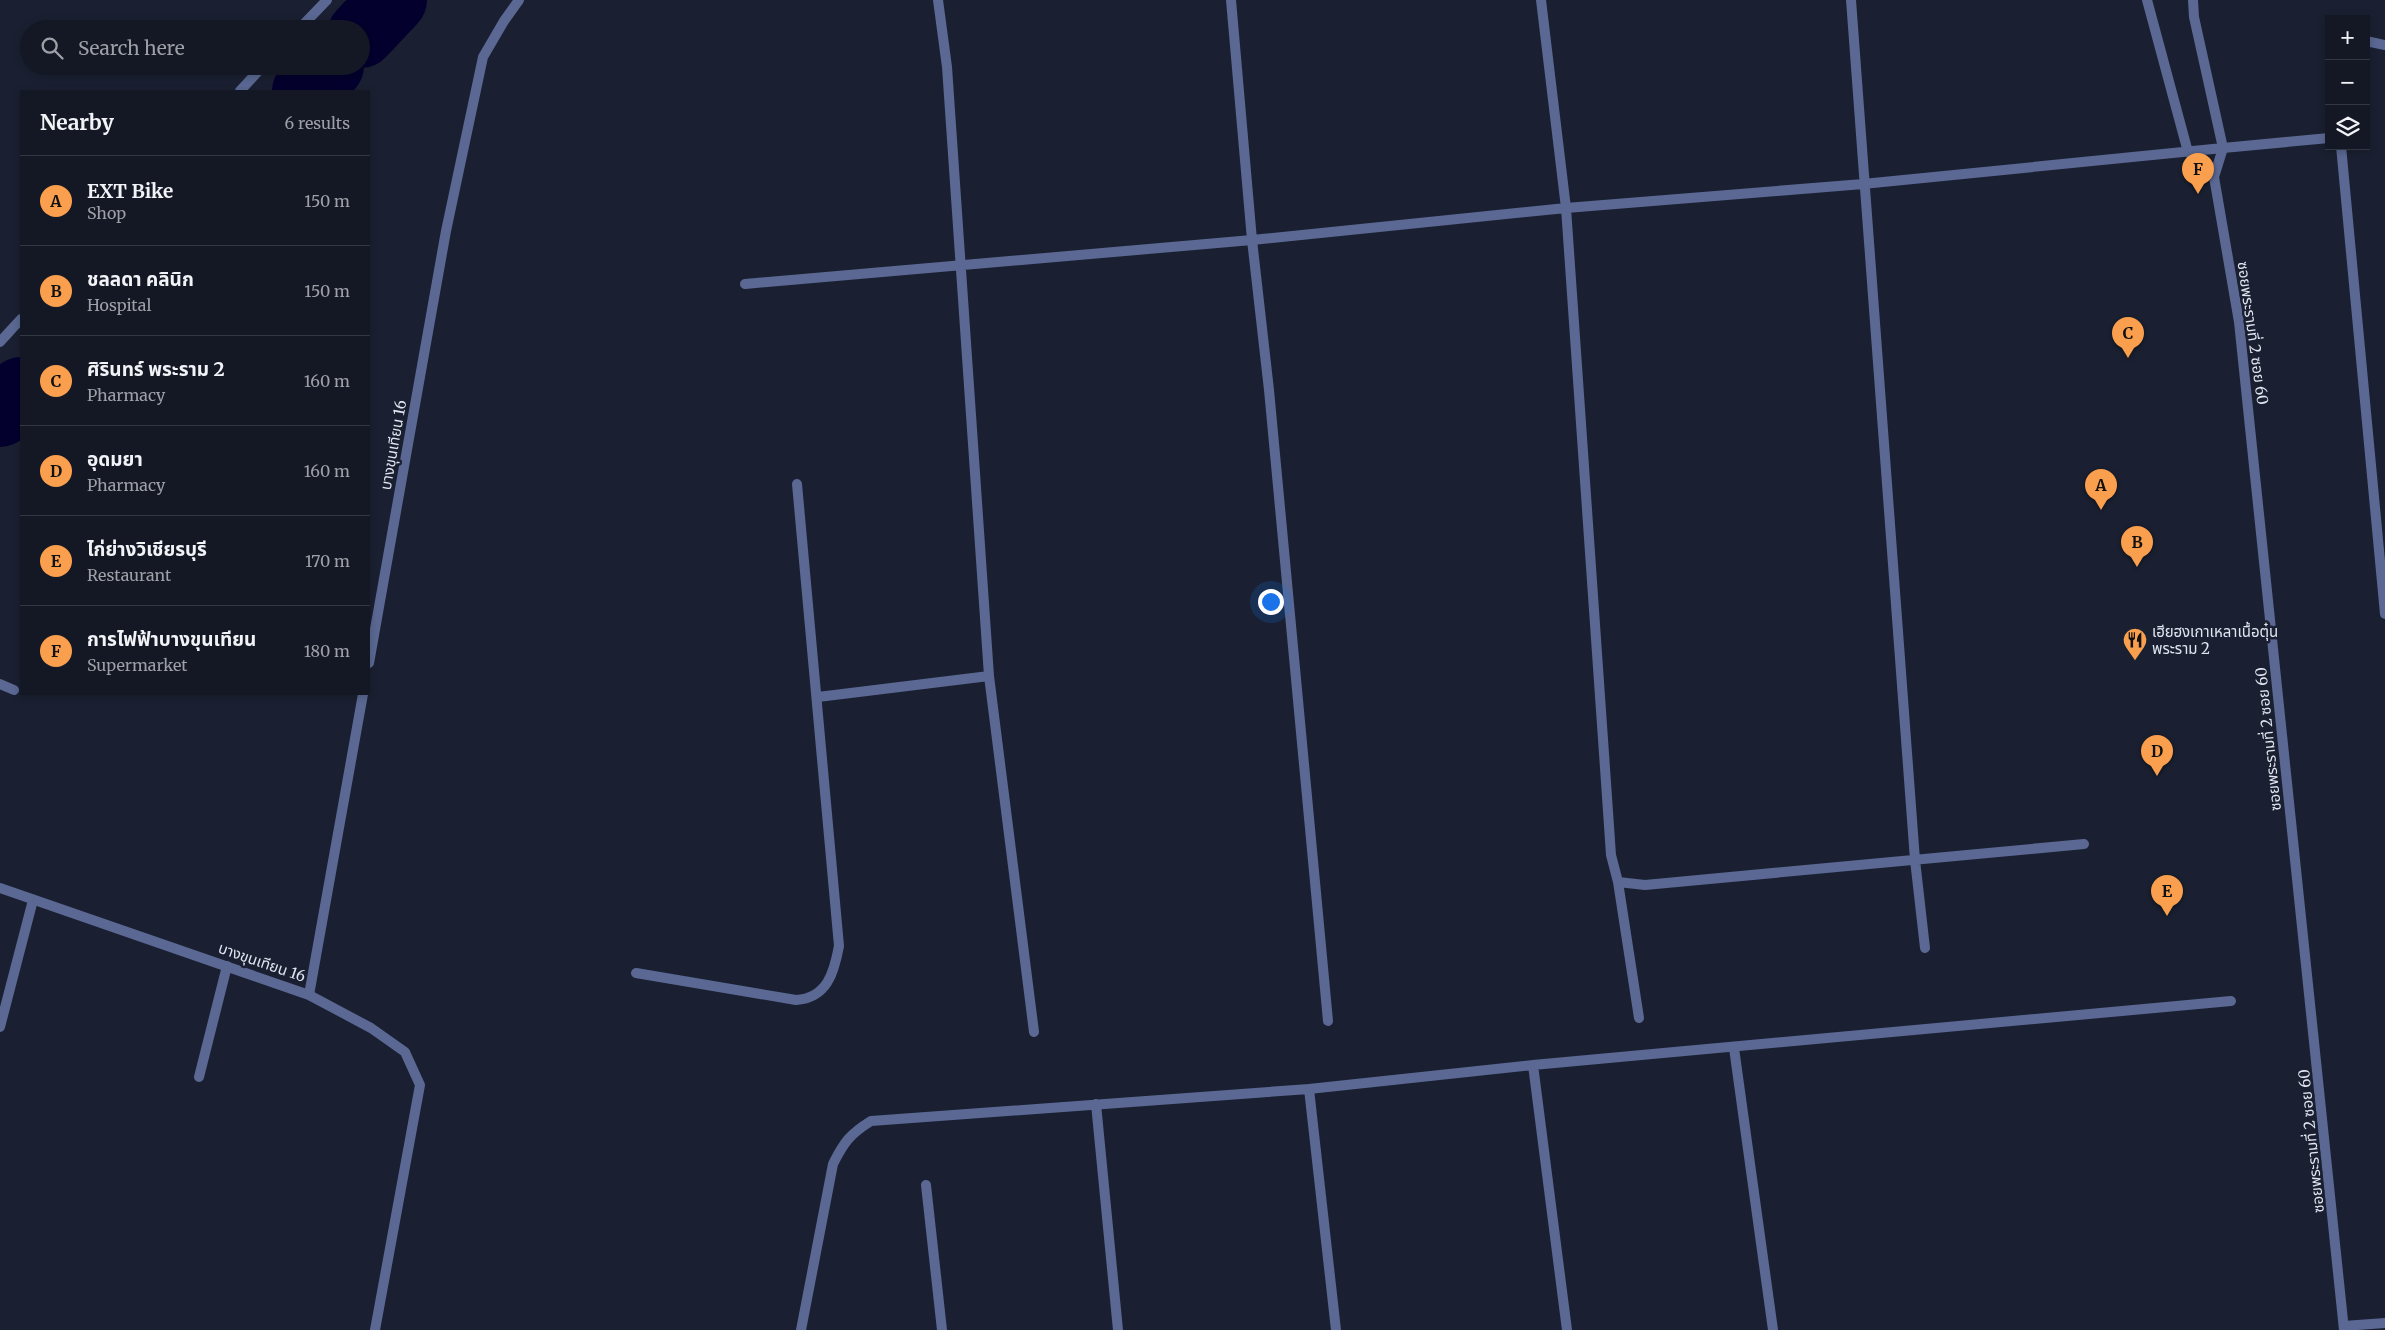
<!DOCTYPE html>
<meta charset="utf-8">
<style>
body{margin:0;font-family:Merriweather,"Noto Sans Thai",serif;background:#212532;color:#f1f3f6}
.controls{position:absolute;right:15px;top:15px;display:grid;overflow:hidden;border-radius:0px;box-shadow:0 2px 8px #0003}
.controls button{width:45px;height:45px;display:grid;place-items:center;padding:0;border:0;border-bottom:1px solid #333742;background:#141825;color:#f1f3f6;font:25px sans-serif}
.you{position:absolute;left:1270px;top:601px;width:18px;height:18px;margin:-12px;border:4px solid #fff;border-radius:50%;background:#1a73e8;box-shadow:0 0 0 8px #1a73e833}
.badge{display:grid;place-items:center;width:32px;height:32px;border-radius:50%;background:#fa9f4e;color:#111;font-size:16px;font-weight:700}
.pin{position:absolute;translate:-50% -41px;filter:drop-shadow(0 1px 2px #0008)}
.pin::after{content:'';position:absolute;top:26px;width:18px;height:15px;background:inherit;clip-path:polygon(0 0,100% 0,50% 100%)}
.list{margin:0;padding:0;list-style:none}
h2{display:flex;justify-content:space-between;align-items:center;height:65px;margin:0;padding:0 20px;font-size:21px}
h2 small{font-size:16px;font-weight:400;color:#9da0a7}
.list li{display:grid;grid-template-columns:32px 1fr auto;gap:15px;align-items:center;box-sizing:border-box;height:90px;padding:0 20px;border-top:1px solid #333742}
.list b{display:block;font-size:19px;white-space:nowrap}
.list p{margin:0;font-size:16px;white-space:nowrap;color:#9da0a7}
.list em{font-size:16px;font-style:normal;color:#9da0a7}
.icon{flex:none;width:28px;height:28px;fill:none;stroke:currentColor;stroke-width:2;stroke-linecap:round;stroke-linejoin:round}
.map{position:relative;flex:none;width:2385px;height:1330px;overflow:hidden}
.search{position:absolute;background:#141825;box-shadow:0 2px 8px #0003;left:20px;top:20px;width:350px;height:55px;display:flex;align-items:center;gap:12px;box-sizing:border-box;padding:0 18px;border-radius:28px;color:#9da0a7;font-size:19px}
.panel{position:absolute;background:#141825;box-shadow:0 2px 8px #0003;left:20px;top:90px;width:350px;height:605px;border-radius:0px}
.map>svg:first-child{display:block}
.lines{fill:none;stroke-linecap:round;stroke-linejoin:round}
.river{stroke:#03002d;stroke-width:68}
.lane{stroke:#5a6893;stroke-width:10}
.street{stroke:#5a6893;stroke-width:10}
.labels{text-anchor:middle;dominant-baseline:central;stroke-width:5;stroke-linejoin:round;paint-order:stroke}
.street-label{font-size:15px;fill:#e1e5f1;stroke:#1a2031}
.poi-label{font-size:15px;fill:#e1e5f1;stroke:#1a2031;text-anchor:start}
</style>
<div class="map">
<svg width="2385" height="1330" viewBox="0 0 2385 1330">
<rect width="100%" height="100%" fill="#1a2031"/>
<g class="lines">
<path class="river" d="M361,34L393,0
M306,91L330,66
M0,413L21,391"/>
<path class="lane" d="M299,29L327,0
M2366,41L2385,45
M240,91L263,66
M2341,146L2385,614
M2223,148L2329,138
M0,342L21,319
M0,684L14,690
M199,1077L227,966
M2344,1326L2385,1323"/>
<path class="street" d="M938,0L947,67L989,676L1034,1032
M1231,0L1252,240L1269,390L1328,1021
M1541,0L1566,208L1605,768L1611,855L1618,882L1645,885L2084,844
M1851,0L1915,860L1925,948
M2147,0L2188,152L2214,177
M2193,0L2194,17L2223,148L2214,177L2239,322L2344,1330
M745,284L1252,240L1566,208L1863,184L2223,148
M369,663L446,231L483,57L504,21L519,0
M818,697L989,676
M1618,882L1639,1018
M0,888L309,995L371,1028L405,1052L420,1085L375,1330
M636,973L796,1000C827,998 834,973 839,946L797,484
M309,995L363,694
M0,1027L33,900
M1734,1048L1773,1330
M1533,1065L1567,1330
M1309,1089L1336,1330
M1096,1104L1118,1330
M926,1185L942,1330
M801,1330L833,1164C844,1142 850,1134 871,1121L1309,1089L1533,1065L2231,1001"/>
</g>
<defs>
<symbol id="restaurant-pin" viewBox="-11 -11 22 30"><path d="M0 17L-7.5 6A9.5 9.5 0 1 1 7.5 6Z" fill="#fa9f4e" stroke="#1a2031"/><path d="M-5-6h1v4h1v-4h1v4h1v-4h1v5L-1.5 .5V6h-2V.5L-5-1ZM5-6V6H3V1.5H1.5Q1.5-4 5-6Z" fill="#111"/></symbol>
</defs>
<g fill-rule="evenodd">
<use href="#restaurant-pin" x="2121" y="626" width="28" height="38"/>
</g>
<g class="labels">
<g class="street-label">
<text transform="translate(2253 333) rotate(82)">ซอยพระรามที่ 2 ซอย 60</text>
<text transform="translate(393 445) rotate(-80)">บางขุนเทียน 16</text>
<text transform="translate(2268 739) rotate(-96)">ซอยพระรามที่ 2 ซอย 60</text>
<text transform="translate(262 962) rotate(19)">บางขุนเทียน 16</text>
<text transform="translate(2311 1141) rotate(-96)">ซอยพระรามที่ 2 ซอย 60</text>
</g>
<g class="poi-label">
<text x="2152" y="631">เฮียฮงเกาเหลาเนื้อตุ๋น<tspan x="2152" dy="17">พระราม 2</tspan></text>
</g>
</g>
</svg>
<div class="controls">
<button>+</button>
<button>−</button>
<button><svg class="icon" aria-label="layers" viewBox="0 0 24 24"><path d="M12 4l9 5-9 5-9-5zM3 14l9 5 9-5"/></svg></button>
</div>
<div class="you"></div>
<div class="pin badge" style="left:2101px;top:510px">A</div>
<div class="pin badge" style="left:2137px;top:567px">B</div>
<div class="pin badge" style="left:2128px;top:358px">C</div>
<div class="pin badge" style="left:2157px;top:776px">D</div>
<div class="pin badge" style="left:2167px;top:916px">E</div>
<div class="pin badge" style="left:2198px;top:194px">F</div>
<div class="search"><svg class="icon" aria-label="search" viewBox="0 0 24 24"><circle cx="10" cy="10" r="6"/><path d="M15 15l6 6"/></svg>Search here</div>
<section class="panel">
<h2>Nearby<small>6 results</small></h2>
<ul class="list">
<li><span class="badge">A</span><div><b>EXT Bike</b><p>Shop</p></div><em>150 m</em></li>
<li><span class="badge">B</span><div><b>ชลลดา คลินิก</b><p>Hospital</p></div><em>150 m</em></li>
<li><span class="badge">C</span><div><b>ศิรินทร์ พระราม 2</b><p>Pharmacy</p></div><em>160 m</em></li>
<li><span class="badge">D</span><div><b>อุดมยา</b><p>Pharmacy</p></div><em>160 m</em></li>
<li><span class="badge">E</span><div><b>ไก่ย่างวิเชียรบุรี</b><p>Restaurant</p></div><em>170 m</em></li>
<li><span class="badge">F</span><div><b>การไฟฟ้าบางขุนเทียน</b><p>Supermarket</p></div><em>180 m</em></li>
</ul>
</section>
</div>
